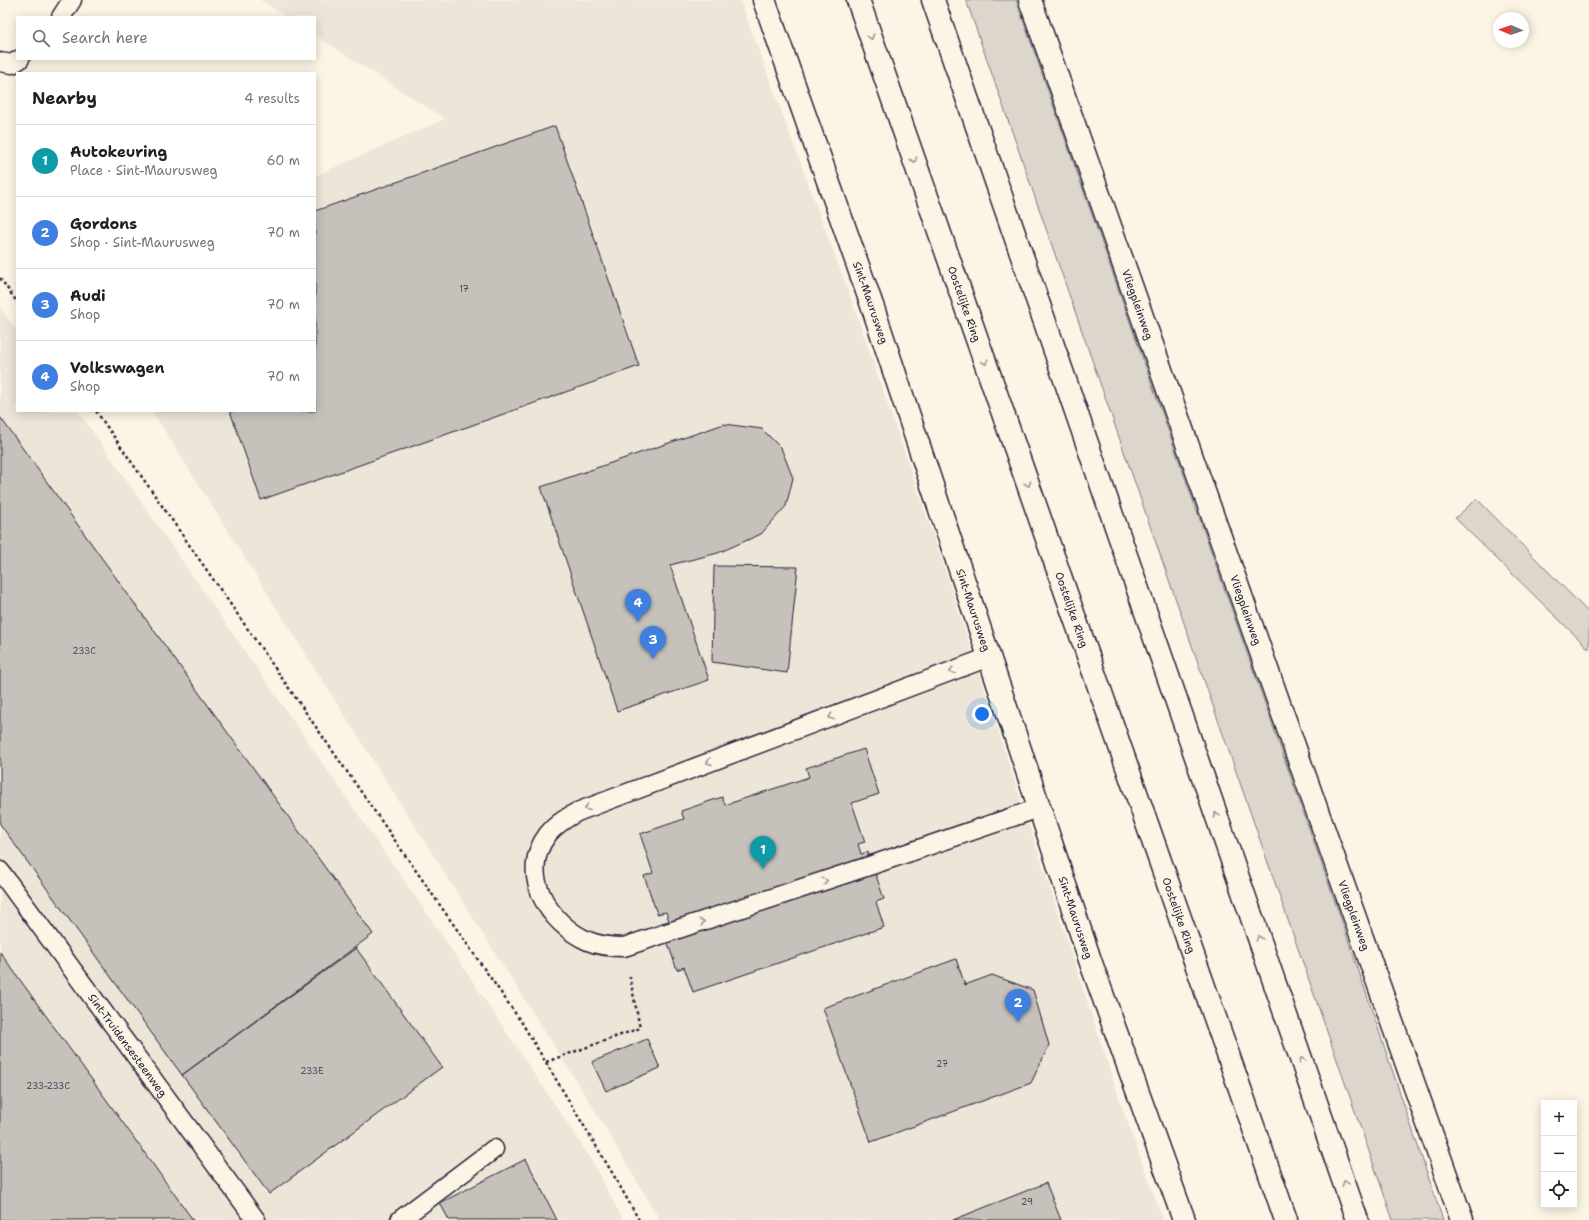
<!DOCTYPE html>
<meta charset="utf-8">
<style>
body{margin:0;font-family:"Shantell Sans",sans-serif;background:#f6f6f6;color:#202124}
.controls{position:absolute;right:12px;bottom:12px;display:grid;overflow:hidden;border-radius:0px;box-shadow:0 2px 10px #0003}
.controls button{width:36px;height:36px;display:grid;place-items:center;padding:0;border:0;border-bottom:1px solid #e0e0e0;background:#fff;color:#202124;font:20px sans-serif}
.compass{position:absolute;left:1493px;top:12px;width:36px;height:36px;border-radius:50%;background:#fff;box-shadow:0 2px 10px #0003;rotate:272deg}
.you{position:absolute;left:982px;top:714px;width:14px;height:14px;margin:-10px;border:3px solid #fff;border-radius:50%;background:#1a73e8;box-shadow:0 0 0 6px #1a73e833}
.badge{display:grid;place-items:center;width:26px;height:26px;border-radius:50%;background:#1a73e8;color:#fff;font-size:13px;font-weight:700}
.pin{position:absolute;translate:-50% -33px;filter:drop-shadow(0 1px 2px #0008)}
.pin::after{content:'';position:absolute;top:21px;width:14px;height:12px;background:inherit;clip-path:polygon(0 0,100% 0,50% 100%)}
.list{margin:0;padding:0;list-style:none}
h2{display:flex;justify-content:space-between;align-items:center;height:52px;margin:0;padding:0 16px;font-size:17px}
h2 small{font-size:13px;font-weight:400;color:#757577}
.list li{display:grid;grid-template-columns:26px 1fr auto;gap:12px;align-items:center;box-sizing:border-box;height:72px;padding:0 16px;border-top:1px solid #e0e0e0}
.list b{display:block;font-size:15px;white-space:nowrap}
.list p{margin:0;font-size:13px;white-space:nowrap;color:#757577}
.list em{font-size:13px;font-style:normal;color:#757577}
.icon{flex:none;width:22px;height:22px;fill:none;stroke:currentColor;stroke-width:2;stroke-linecap:round;stroke-linejoin:round}
.map{position:relative;flex:none;width:1589px;height:1220px;overflow:hidden}
.search{position:absolute;background:#fff;box-shadow:0 2px 10px #0003;left:16px;top:16px;width:300px;height:44px;display:flex;align-items:center;gap:10px;box-sizing:border-box;padding:0 14px;border-radius:0px;color:#757577;font-size:15px}
.panel{position:absolute;background:#fff;box-shadow:0 2px 10px #0003;left:16px;top:72px;width:300px;height:340px;border-radius:0px}
.map>svg:first-child{display:block}
.built{fill:#ece5d8}
.green{fill:#dcd6cc;stroke:#7f7c84}
.building{fill:#c6c1bb;stroke:#22223b}
.lines{fill:none;stroke-linecap:round;stroke-linejoin:round}
.service-casing{stroke:#22223b;stroke-width:21}
.minor-casing{stroke:#22223b;stroke-width:25}
.trunk-casing{stroke:#22223b;stroke-width:25}
.path{stroke:#22223b;stroke-width:2.5;stroke-dasharray:3 3;stroke-linecap:butt}
.service{stroke:#fcf5e5;stroke-width:18}
.minor{stroke:#fcf5e5;stroke-width:22}
.trunk{stroke:#fcf5e5;stroke-width:22}
.oneway{stroke:#9a9698}
.labels{text-anchor:middle;dominant-baseline:central;stroke-width:3;stroke-linejoin:round;paint-order:stroke}
.number-label{font-size:9px;fill:#4b4a5b}
.street-label{font-size:11px;fill:#22223b;stroke:#fcf5e5}
</style>
<div class="map">
<svg width="1589" height="1220" viewBox="0 0 1589 1220">
<rect width="100%" height="100%" fill="#fcf5e5"/>
<filter id="ink" filterUnits="userSpaceOnUse"><feTurbulence type="fractalNoise" baseFrequency=".025" numOctaves="2"/><feDisplacementMap in="SourceGraphic" scale="8" xChannelSelector="R" yChannelSelector="G"/><feConvolveMatrix kernelMatrix="1 2 1 2 8 2 1 2 1" color-interpolation-filters="sRGB"/></filter>
<g filter="url(#ink)">
<path class="built" d="M260,0H740L854,307L940,555L1123,1110L1163,1220H660L594,1109L152,411H315V176L445,119L315,35V17H287Z
M0,308L17,331V411H78L83,418L443,937L591,1159L623,1220H0Z"/>
<path class="green" d="M966,0H1016L1340,916L1443,1220H1393Z
M1477,499L1589,613V649L1455,518Z"/>
<path class="building" d="M555,126L639,366L261,500L230,411H315V211Z
M0,417L373,934L182,1075L0,824Z
M724,424L762,429L781,448L793,478L786,506L761,534L718,553L670,565L709,680L617,711L541,487Z
M714,566L798,567L787,673L712,662Z
M864,749L879,794L852,803L865,842L858,844L861,854L868,852L884,899L876,902L884,927L693,992L684,967L677,970L661,923L669,921L666,912L657,914L648,887L644,876L653,873L640,834L684,819L681,811L722,797L725,805L809,777L806,768Z
M356,948L442,1067L269,1194L182,1075Z
M0,952L193,1220H0Z
M956,959L965,985L992,975L1033,990L1049,1045L1031,1083L871,1142L823,1008Z
M647,1039L660,1068L606,1091L592,1062Z
M526,1159L557,1220H449L440,1203Z
M1046,1183L1061,1220H953Z"/>
<g class="lines">
<defs>
<g id="service">
<path d="M61,17L72,0"/>
<path d="M0,62L12,64L20,59"/>
<path d="M989,657L577,812C566,818 556,824 548,834C517,874 549,924 588,941C600,946 612,947 624,947L872,865L1039,808"/>
<path id="s1" d="M0,871L256,1220"/>
<path d="M400,1220L494,1149"/>
</g>
<g id="minor">
<path id="s2" d="M764,0L874,311L1091,963L1184,1220"/>
<path id="s3" d="M1030,0L1462,1220"/>
</g>
<g id="trunk">
<path id="s4" d="M858,0L1286,1220"/>
<path d="M933,0L1357,1220"/>
</g>
</defs>
<use href="#service" class="service-casing"/>
<use href="#minor" class="minor-casing"/>
<use href="#trunk" class="trunk-casing"/>
<path class="path" d="M0,278L17,302
M96,411L522,1023L613,1174L639,1220
M546,1062L640,1028L629,973"/>
<use href="#service" class="service"/>
<use href="#minor" class="minor"/>
<use href="#trunk" class="trunk"/>
</g>
<defs><path id="oneway-chevron" d="M-2-3.5L2.5 0L-2 3.5" fill="none" stroke-width="1.6" stroke-linecap="round" stroke-linejoin="round"/></defs>
<g class="oneway">
<use href="#oneway-chevron" transform="translate(871 37) rotate(71)"/>
<use href="#oneway-chevron" transform="translate(914 160) rotate(71)"/>
<use href="#oneway-chevron" transform="translate(985 362) rotate(71)"/>
<use href="#oneway-chevron" transform="translate(1028 484) rotate(71)"/>
<use href="#oneway-chevron" transform="translate(952 671) rotate(159)"/>
<use href="#oneway-chevron" transform="translate(831 717) rotate(159)"/>
<use href="#oneway-chevron" transform="translate(709 762) rotate(159)"/>
<use href="#oneway-chevron" transform="translate(587 808) rotate(159)"/>
<use href="#oneway-chevron" transform="translate(1216 815) rotate(-109)"/>
<use href="#oneway-chevron" transform="translate(825 881) rotate(-18)"/>
<use href="#oneway-chevron" transform="translate(702 922) rotate(-18)"/>
<use href="#oneway-chevron" transform="translate(1259 938) rotate(-109)"/>
<use href="#oneway-chevron" transform="translate(1302 1060) rotate(-109)"/>
<use href="#oneway-chevron" transform="translate(1345 1183) rotate(-109)"/>
</g>
</g>
<g class="labels">
<g class="number-label">
<text x="464" y="289">17</text>
<text x="84" y="651">233C</text>
<text x="942" y="1064">27</text>
<text x="312" y="1071">233E</text>
<text x="48" y="1086">233-233C</text>
<text x="1027" y="1202">29</text>
</g>
<g class="street-label">
<text stroke="none"><textPath href="#s2" startOffset="321">Sint-Maurusweg</textPath></text>
<text stroke="none"><textPath href="#s4" startOffset="322">Oostelijke Ring</textPath></text>
<text stroke="none"><textPath href="#s3" startOffset="323">Vliegpleinweg</textPath></text>
<text stroke="none"><textPath href="#s2" startOffset="645">Sint-Maurusweg</textPath></text>
<text stroke="none"><textPath href="#s4" startOffset="646">Oostelijke Ring</textPath></text>
<text stroke="none"><textPath href="#s3" startOffset="647">Vliegpleinweg</textPath></text>
<text stroke="none"><textPath href="#s4" startOffset="970">Oostelijke Ring</textPath></text>
<text stroke="none"><textPath href="#s3" startOffset="971">Vliegpleinweg</textPath></text>
<text stroke="none"><textPath href="#s2" startOffset="969">Sint-Maurusweg</textPath></text>
<text stroke="none"><textPath href="#s1" startOffset="216">Sint-Truidensesteenweg</textPath></text>
</g>
</g>
</svg>
<div class="controls">
<button>+</button>
<button>−</button>
<button><svg class="icon" aria-label="locate" viewBox="0 0 24 24"><circle cx="12" cy="12" r="6"/><path d="M12 2v4M12 18v4M2 12h4M18 12h4"/></svg></button>
</div>
<svg class="compass" viewBox="-18 -18 36 36"><path d="M0-13l5 13h-10z" fill="#e53935"/><path d="M0 13l5-13h-10z" fill="#757577"/></svg>
<div class="you"></div>
<div class="pin badge" style="left:763px;top:869px;background:#0f9aa8">1</div>
<div class="pin badge" style="left:1018px;top:1022px;background:#3f7fe0">2</div>
<div class="pin badge" style="left:653px;top:659px;background:#3f7fe0">3</div>
<div class="pin badge" style="left:638px;top:622px;background:#3f7fe0">4</div>
<div class="search"><svg class="icon" aria-label="search" viewBox="0 0 24 24"><circle cx="10" cy="10" r="6"/><path d="M15 15l6 6"/></svg>Search here</div>
<section class="panel">
<h2>Nearby<small>4 results</small></h2>
<ul class="list">
<li><span class="badge" style="background:#0f9aa8">1</span><div><b>Autokeuring</b><p>Place · Sint-Maurusweg</p></div><em>60 m</em></li>
<li><span class="badge" style="background:#3f7fe0">2</span><div><b>Gordons</b><p>Shop · Sint-Maurusweg</p></div><em>70 m</em></li>
<li><span class="badge" style="background:#3f7fe0">3</span><div><b>Audi</b><p>Shop</p></div><em>70 m</em></li>
<li><span class="badge" style="background:#3f7fe0">4</span><div><b>Volkswagen</b><p>Shop</p></div><em>70 m</em></li>
</ul>
</section>
</div>
